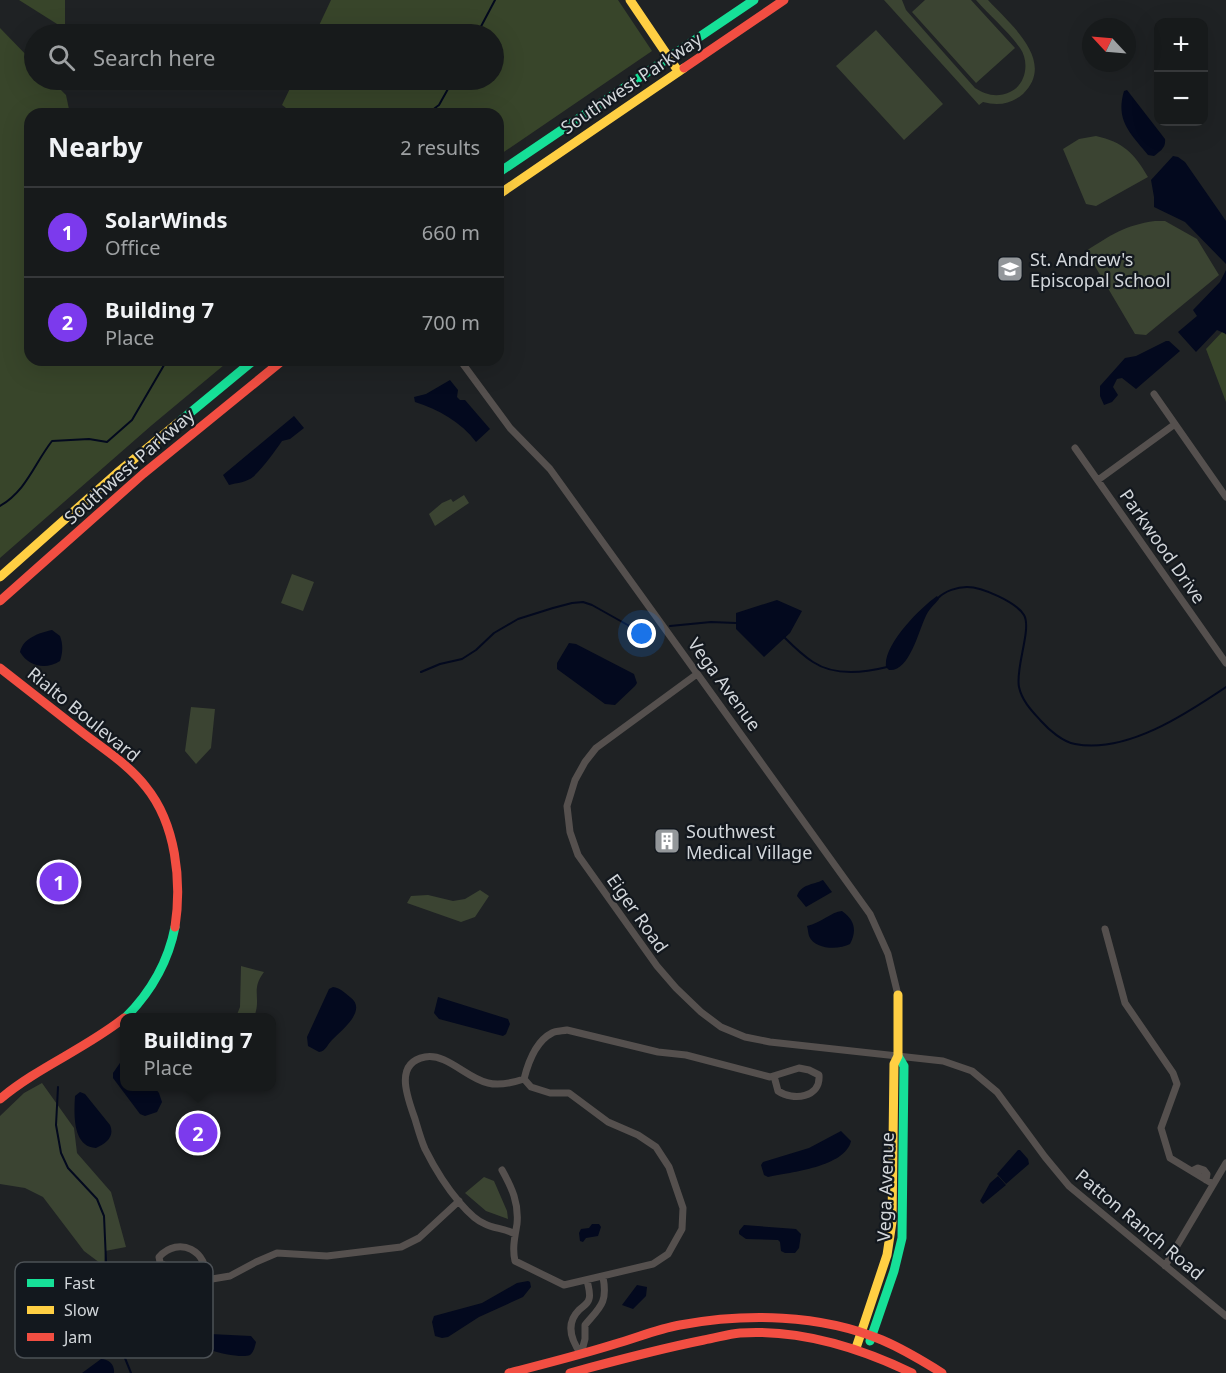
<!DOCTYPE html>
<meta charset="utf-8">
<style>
body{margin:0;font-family:"Noto Sans",sans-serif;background:#202324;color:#f1f3f6}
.controls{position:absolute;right:18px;top:18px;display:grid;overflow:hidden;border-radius:12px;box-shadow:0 6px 24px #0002}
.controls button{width:54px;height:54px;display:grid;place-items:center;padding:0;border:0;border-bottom:2px solid #36383a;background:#171a1b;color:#f1f3f6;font:30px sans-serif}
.compass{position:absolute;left:1082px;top:18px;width:54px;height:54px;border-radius:50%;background:#171a1b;box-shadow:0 6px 24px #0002;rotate:296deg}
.you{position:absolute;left:642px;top:634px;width:21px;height:21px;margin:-15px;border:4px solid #fff;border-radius:50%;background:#1a73e8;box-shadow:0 0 0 9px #1a73e833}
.badge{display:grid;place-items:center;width:39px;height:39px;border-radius:50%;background:#7c3aed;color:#fff;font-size:20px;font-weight:700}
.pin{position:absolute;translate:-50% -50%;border:3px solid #fff;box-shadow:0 2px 6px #0006}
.popup{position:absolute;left:120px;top:1013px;width:156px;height:78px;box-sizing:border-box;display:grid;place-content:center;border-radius:12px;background:#171a1b;filter:drop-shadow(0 2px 4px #0005);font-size:20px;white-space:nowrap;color:#9ea1a3}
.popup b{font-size:22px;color:#f1f3f6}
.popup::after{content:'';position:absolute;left:50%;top:100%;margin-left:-12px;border:12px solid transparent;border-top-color:#171a1b}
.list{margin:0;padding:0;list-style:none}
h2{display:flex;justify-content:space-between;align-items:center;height:78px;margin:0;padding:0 24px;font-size:26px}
h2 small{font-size:20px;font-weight:400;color:#9ea1a3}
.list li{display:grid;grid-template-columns:39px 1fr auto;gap:18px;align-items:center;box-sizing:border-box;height:90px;padding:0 24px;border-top:2px solid #36383a}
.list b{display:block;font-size:22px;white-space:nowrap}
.list p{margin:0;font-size:20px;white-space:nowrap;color:#9ea1a3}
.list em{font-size:20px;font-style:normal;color:#9ea1a3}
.icon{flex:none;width:33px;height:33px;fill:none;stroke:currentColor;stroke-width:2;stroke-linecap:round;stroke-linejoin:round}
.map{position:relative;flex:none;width:1226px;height:1373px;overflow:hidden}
.search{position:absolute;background:#171a1b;box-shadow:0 6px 24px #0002;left:24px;top:24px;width:480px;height:66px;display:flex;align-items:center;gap:15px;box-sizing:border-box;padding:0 21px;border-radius:33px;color:#9ea1a3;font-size:22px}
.panel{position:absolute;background:#171a1b;box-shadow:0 6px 24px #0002;left:24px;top:108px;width:480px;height:258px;border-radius:18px}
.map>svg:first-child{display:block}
.green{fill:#3b4432}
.forest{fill:#38452a}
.water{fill:#03091e}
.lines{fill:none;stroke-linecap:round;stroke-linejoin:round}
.stream{stroke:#03091e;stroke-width:2}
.street{stroke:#55504e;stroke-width:7}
.fast{stroke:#16e098;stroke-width:9}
.slow{stroke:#ffcf43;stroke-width:9}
.jam{stroke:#f24e42;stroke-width:9}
.labels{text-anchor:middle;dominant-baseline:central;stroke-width:4.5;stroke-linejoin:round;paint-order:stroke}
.street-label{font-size:18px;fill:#d2d6da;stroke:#13181e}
.poi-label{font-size:18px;fill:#d2d6da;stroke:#13181e;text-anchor:start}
.key{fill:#13181e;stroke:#4c5156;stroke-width:1.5}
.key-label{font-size:16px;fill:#d2d6da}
</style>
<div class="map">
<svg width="1226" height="1373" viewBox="0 0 1226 1373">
<rect width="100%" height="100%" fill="#1f2224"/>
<path class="green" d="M884,0H902L906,10L975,88C986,95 997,98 1010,92C1026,85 1030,62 1020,48C1008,31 990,16 976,0H988C1009,23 1057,61 1023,94C1011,104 998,106 983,102L979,105Z
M925,0H971L1015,48L976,83L912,12Z
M876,30L943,104L904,140L836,66Z
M1096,136C1123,142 1134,153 1148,177L1096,206L1086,204L1063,149L1079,139Z
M1155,221H1165L1197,239L1219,275L1146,335L1135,334L1086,251C1111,235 1125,225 1155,221Z
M464,495L469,503L435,526L429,514L442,503L451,499L453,502Z
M292,574L314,582L303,611L281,603Z
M191,707L215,709L211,748L196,764L185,751Z
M480,890L489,896L475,917L461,922L407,903L411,896L428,895L453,901L465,899Z
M241,966L264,972C250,990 262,998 254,1017H236L240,1007Z
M42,1083L74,1128L77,1153L111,1192L126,1247L105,1251L104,1266L84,1251L43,1197L25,1188L0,1184V1116L24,1093Z
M484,1177L494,1181L507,1211L508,1219L486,1211L465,1193Z"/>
<path class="forest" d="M19,0H65V29Z
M331,0H618L652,51L498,156V114H294L282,105L294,80H494V34H315Z
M0,28L34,63V80H51L66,95L70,114H30V360H230L152,425L0,558Z
M1223,331L1226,335V402L1206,349Z"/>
<path class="water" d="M1127,90L1165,139C1166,148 1160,151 1154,156L1148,155C1131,134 1115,121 1124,91Z
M1173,156L1178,157L1185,162L1226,221V264L1185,222L1154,207V197L1151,180Z
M1226,270V334L1217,330L1196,352L1178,332L1197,316L1193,310L1220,282Z
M1166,341H1169L1180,351L1136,389L1122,378L1117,379L1113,387L1118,395L1112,402L1104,405L1100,396V386L1125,358L1136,356Z
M450,380L458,390L457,397L460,400H465L490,429L476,442C461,422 438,409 415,402L414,397L426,394Z
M294,416L304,428L290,439L282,441C275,451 263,468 253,477C247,482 237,483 229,485L223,475Z
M937,596L939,599C934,605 928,610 925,618C918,633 909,672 889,670L886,667C883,645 920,608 937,596Z
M777,600L802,611L790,633L764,657L736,629V613Z
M52,630L60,636C63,644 63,652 60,661C46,670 29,667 20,652C23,638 39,633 52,630Z
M569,643L576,644L634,674L637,683L635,686L615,705L605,704L557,669V663Z
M823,880L832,892L806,907L797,896C801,884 813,885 823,880Z
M842,911C855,920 857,931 850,944C839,950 815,950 809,936C808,933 808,929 807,926C821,923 831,912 842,911Z
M333,987C340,988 344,992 350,997C368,1010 342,1030 332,1040C327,1045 326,1051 319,1052L308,1046L307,1037L329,989Z
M438,997L508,1019L510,1024L506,1034L503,1036L439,1019L434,1013Z
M122,1060H124V1086L154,1087L159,1093L162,1102L157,1112L145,1116L140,1114L113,1078V1073Z
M80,1092L85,1094L110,1125C115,1137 106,1143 96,1148C72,1147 74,1113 75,1096Z
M841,1131L851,1141C845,1167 791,1172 768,1177L764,1175L761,1165L763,1162L809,1148Z
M1018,1150H1020L1028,1159L1029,1164L1006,1184L997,1174Z
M998,1176L1006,1185L983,1204L980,1201L990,1183Z
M592,1224H599L601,1227L598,1236L586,1238L583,1242L580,1241L579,1233L581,1229L589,1228Z
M744,1225L796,1229L801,1234L799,1248L795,1253H785L781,1251L780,1242L778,1240L746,1239L739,1234V1231Z
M528,1281L530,1282L531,1287L523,1297L479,1317L448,1337L442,1338L435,1336L432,1322L434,1316L482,1303L517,1283Z
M637,1285L647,1287L646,1296L633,1309L622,1305Z
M189,1324L210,1334L251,1336L256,1342C255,1346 254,1352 250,1355C238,1360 189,1346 180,1337V1332Z
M101,1359C109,1359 115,1365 114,1373H82Z"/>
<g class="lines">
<path class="stream" d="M477,34L495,0
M427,114L439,105L453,80
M0,506C27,490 34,464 52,441L89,439L107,442L132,420L167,360
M938,598C945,591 957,587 967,587C982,587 1016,602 1024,615C1032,629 1015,668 1019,687C1022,701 1032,711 1041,721C1049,730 1063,742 1075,744C1126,754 1186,714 1226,687
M670,626L711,622L736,623
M784,637C793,646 802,655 813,662C834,676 863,673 887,667
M421,672L440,664L462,659L476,650L494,633L518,619L553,608L572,603L583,602L592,605L633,628H653
M58,1087L56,1125L61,1153L68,1168L97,1199L104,1216L107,1283L100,1304V1311L118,1341L131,1373"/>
<path class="street" d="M460,360L510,428L550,469L870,914L888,954L898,995
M1154,394L1226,497
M1075,448L1226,663
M1098,480L1175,424
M697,674L596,748L585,762L575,780L567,806L570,832L578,855L657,966L676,988L701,1012L721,1027L745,1037L770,1042L943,1061L972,1071L997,1092L1045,1157L1069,1186L1226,1316
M1105,929L1125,1003L1173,1073L1177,1084L1161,1128L1170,1158L1213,1184
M502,1170C512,1188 519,1203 517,1224C515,1236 512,1248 515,1261L564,1285L653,1264L668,1254L682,1229L683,1208L669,1167L656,1147L638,1135L608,1122L569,1093H550L531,1087L524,1079C528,1063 536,1041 552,1033C556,1031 563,1031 567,1030L658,1052L686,1055L770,1077L799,1068L809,1070L819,1075C821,1098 793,1101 778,1091L774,1076
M1192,1171L1198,1168L1204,1170L1207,1174L1206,1180
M515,1234C505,1228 494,1229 485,1224C477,1221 466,1210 460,1203C447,1188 434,1167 425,1149C421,1140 418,1129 415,1119C408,1099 393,1063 425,1057C447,1053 466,1078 488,1083C500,1086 512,1083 524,1079
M1165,1266L1226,1163
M206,1280C209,1251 179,1235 159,1257L160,1262L177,1275L190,1280H206L230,1276L256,1262L277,1253L327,1256L401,1247L419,1238L459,1201
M581,1354L585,1339V1325C600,1307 608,1303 603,1277
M581,1354C571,1340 565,1324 579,1310C583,1306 588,1304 589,1299C591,1294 588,1286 587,1280"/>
<path class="fast" d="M498,173L754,0
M179,422L254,360
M125,1018C151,992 168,963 175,927
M870,1341L894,1271L902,1238L904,1066L898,1056"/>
<path class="slow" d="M630,0L678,71
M498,195L684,68
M0,577L117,473L179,422
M856,1348L887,1255L892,1222L894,1064L898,1056V995"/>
<path class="jam" d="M684,68L784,0
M0,601L143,474L283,360
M0,668C28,690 55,711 83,733C105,750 129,765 146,787C176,824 182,881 175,927
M0,1099C38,1067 85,1049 124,1018
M509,1373C544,1364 580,1355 615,1344C636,1338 658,1329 680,1325C746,1313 820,1314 882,1340C903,1349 923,1361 942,1373
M570,1373C614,1361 659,1349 704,1340C716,1338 728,1334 740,1333C800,1329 858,1347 912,1373"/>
</g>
<defs>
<symbol id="school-square" viewBox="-11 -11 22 22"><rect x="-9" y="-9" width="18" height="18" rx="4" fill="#93979a" stroke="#13181e"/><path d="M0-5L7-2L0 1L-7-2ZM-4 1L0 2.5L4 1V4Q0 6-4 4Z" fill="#fff"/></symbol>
<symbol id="building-square" viewBox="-11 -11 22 22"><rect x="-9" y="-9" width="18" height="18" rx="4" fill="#93979a" stroke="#13181e"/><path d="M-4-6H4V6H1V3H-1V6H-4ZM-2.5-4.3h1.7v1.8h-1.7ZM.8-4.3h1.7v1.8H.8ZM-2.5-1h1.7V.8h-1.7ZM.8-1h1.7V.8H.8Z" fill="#fff"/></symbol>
</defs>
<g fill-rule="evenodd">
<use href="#school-square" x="995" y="254" width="30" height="30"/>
<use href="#building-square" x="652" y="826" width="30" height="30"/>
</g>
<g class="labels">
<g class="street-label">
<text transform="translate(631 83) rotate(-34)">Southwest Parkway</text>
<text transform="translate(129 466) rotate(-41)">Southwest Parkway</text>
<text transform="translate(1163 546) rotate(55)">Parkwood Drive</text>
<text transform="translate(725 684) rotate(54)">Vega Avenue</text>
<text transform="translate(84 714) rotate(39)">Rialto Boulevard</text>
<text transform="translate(638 913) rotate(55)">Eiger Road</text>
<text transform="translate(885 1187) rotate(-88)">Vega Avenue</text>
<text transform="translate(1140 1224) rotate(40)">Patton Ranch Road</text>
</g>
<g class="poi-label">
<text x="1030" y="259">St. Andrew's<tspan x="1030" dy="21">Episcopal School</tspan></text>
<text x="686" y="831">Southwest<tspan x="686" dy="21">Medical Village</tspan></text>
</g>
</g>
<rect x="15" y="1262" width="198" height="96" rx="9" class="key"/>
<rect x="27" y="1279" width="27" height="8" fill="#16e098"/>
<rect x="27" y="1306" width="27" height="8" fill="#ffcf43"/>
<rect x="27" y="1333" width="27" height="8" fill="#f24e42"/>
<g class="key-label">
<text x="64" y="1289">Fast</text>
<text x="64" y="1316">Slow</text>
<text x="64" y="1343">Jam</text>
</g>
</svg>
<div class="controls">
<button>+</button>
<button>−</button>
</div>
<svg class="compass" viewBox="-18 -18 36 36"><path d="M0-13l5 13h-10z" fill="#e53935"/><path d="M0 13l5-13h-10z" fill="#9ea1a3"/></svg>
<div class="you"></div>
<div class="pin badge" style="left:59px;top:882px">1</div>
<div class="pin badge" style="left:198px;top:1133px">2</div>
<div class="popup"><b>Building 7</b>Place</div>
<div class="search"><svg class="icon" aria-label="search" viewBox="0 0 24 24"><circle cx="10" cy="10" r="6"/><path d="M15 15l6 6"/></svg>Search here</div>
<section class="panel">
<h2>Nearby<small>2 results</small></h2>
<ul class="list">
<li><span class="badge">1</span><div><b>SolarWinds</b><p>Office</p></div><em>660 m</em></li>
<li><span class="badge">2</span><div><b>Building 7</b><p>Place</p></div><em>700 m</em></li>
</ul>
</section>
</div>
